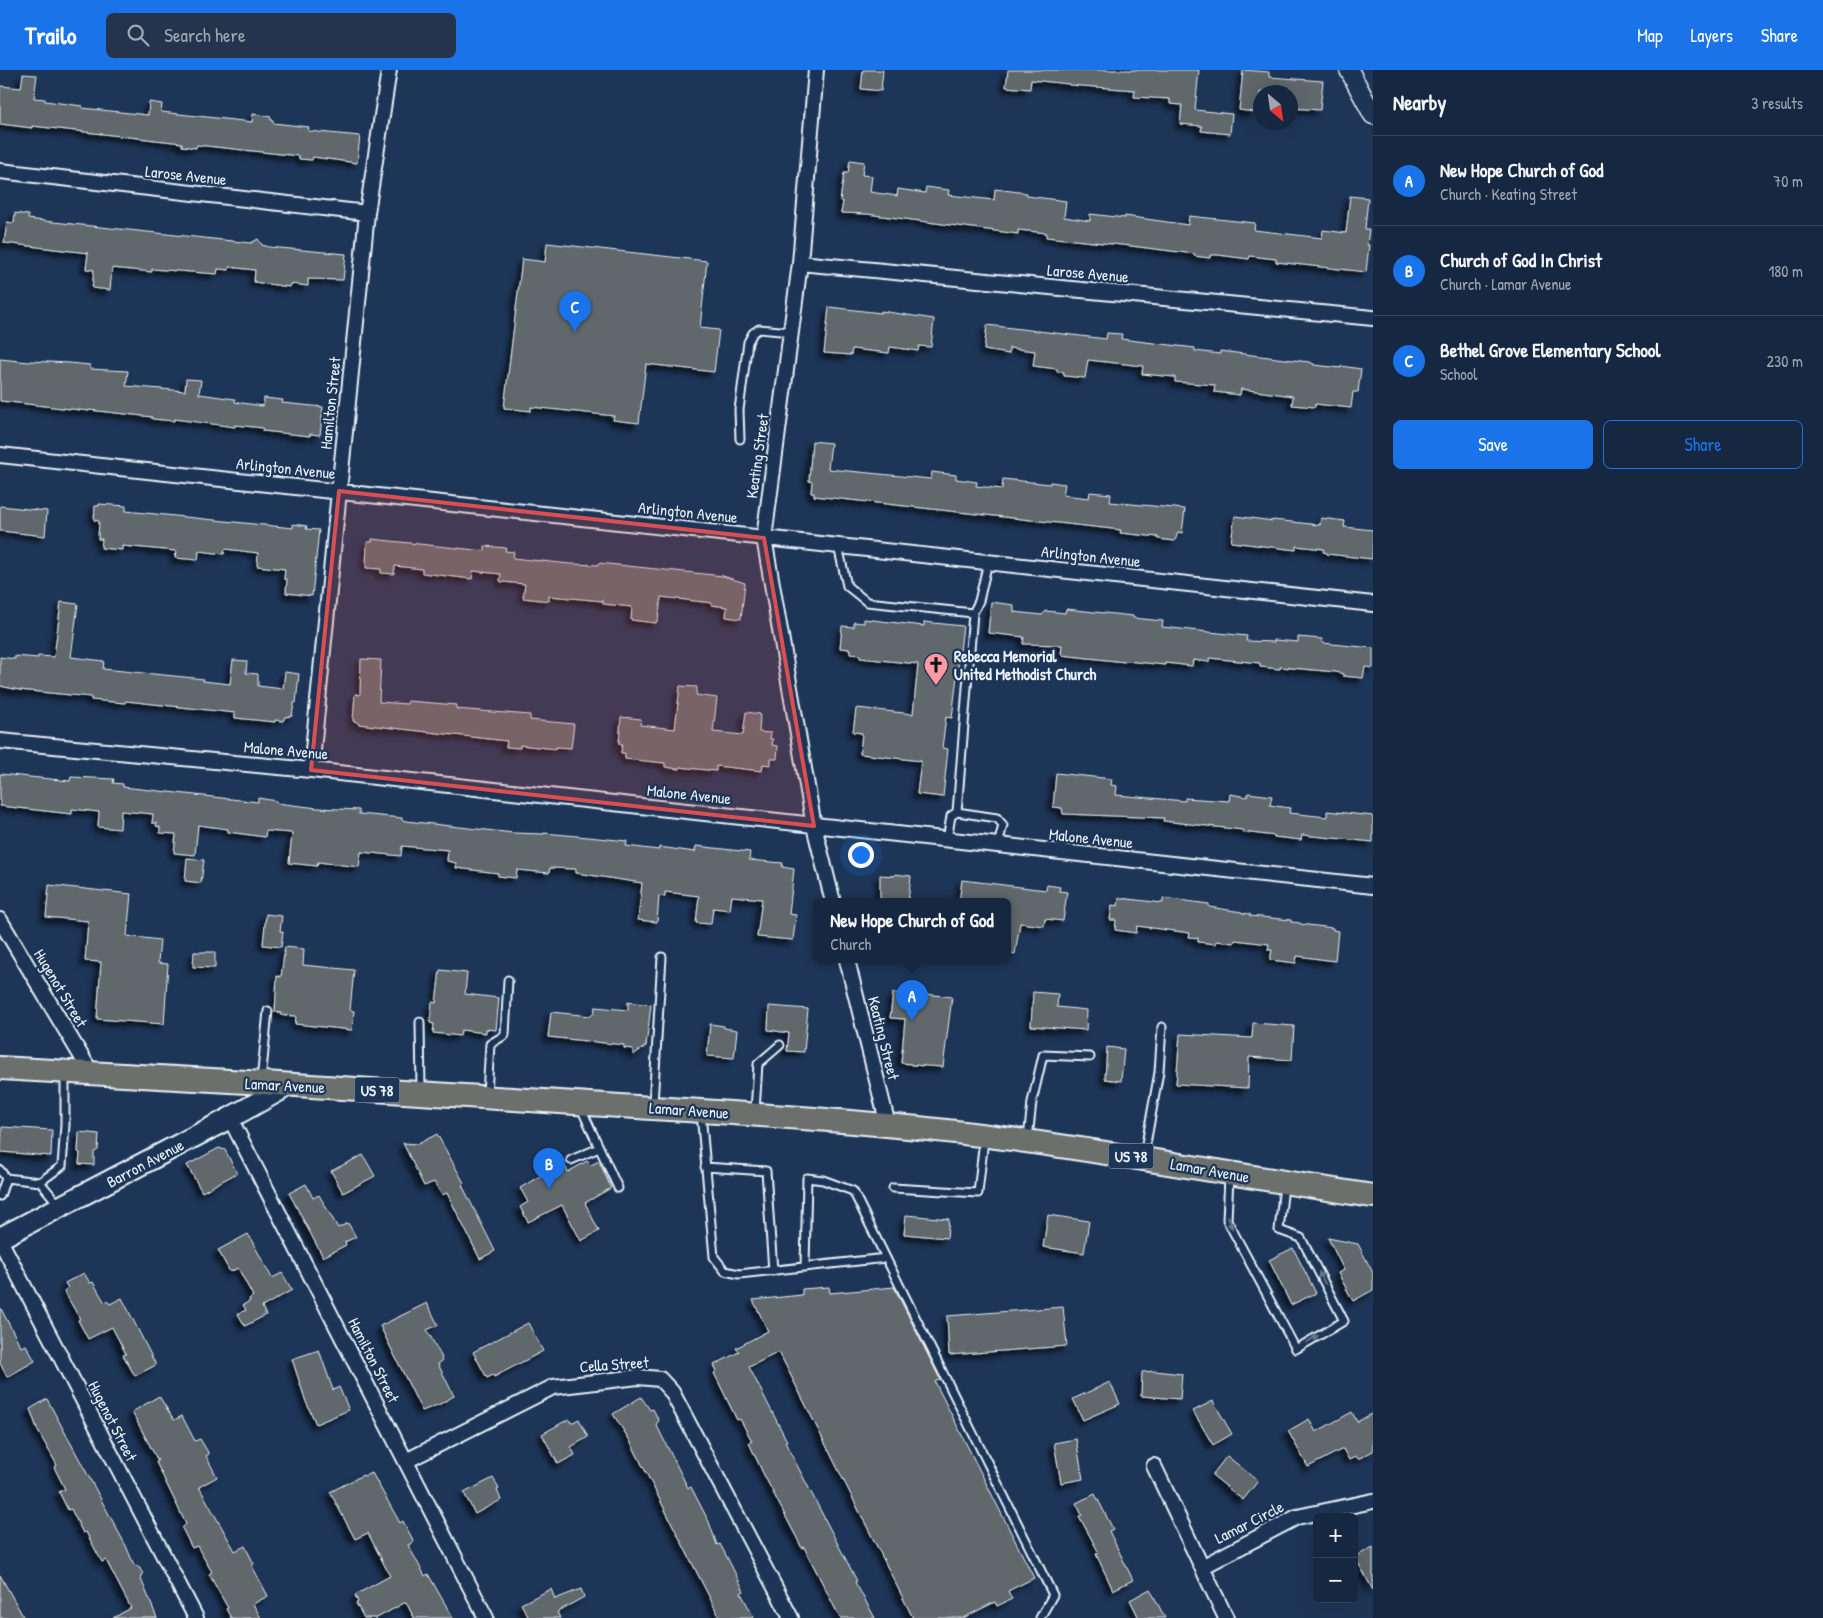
<!DOCTYPE html>
<meta charset="utf-8">
<style>
body{margin:0;font-family:"Patrick Hand",sans-serif;background:#23344c;color:#f1f3f6}
.controls{position:absolute;right:15px;bottom:15px;display:grid;overflow:hidden;border-radius:8px;box-shadow:0 5px 20px #0002}
.controls button{width:45px;height:45px;display:grid;place-items:center;padding:0;border:0;border-bottom:1px solid #35445a;background:#162841;color:#f1f3f6;font:25px sans-serif}
.compass{position:absolute;left:1253px;top:15px;width:45px;height:45px;border-radius:50%;background:#162841;box-shadow:0 5px 20px #0002;rotate:151deg}
.you{position:absolute;left:860px;top:784px;width:18px;height:18px;margin:-12px;border:4px solid #fff;border-radius:50%;background:#1a73e8;box-shadow:0 0 0 8px #1a73e833}
.badge{display:grid;place-items:center;width:32px;height:32px;border-radius:50%;background:#1a73e8;color:#fff;font-size:16px;font-weight:700}
.pin{position:absolute;translate:-50% -41px;filter:drop-shadow(0 1px 2px #0008)}
.pin::after{content:'';position:absolute;top:26px;width:18px;height:15px;background:inherit;clip-path:polygon(0 0,100% 0,50% 100%)}
.popup{position:absolute;left:813px;top:828px;width:198px;height:65px;box-sizing:border-box;display:grid;place-content:center;border-radius:8px;background:#162841;filter:drop-shadow(0 1px 4px #0005);font-size:16px;white-space:nowrap;color:#9ea6b1}
.popup b{font-size:19px;color:#f1f3f6}
.popup::after{content:'';position:absolute;left:50%;top:100%;margin-left:-10px;border:10px solid transparent;border-top-color:#162841}
.list{margin:0;padding:0;list-style:none}
h2{display:flex;justify-content:space-between;align-items:center;height:65px;margin:0;padding:0 20px;font-size:21px}
h2 small{font-size:16px;font-weight:400;color:#9ea6b1}
.list li{display:grid;grid-template-columns:32px 1fr auto;gap:15px;align-items:center;box-sizing:border-box;height:90px;padding:0 20px;border-top:1px solid #35445a}
.list b{display:block;font-size:19px;white-space:nowrap}
.list p{margin:0;font-size:16px;white-space:nowrap;color:#9ea6b1}
.list em{font-size:16px;font-style:normal;color:#9ea6b1}
.actions{display:flex;gap:10px;padding:15px 20px}
.actions a{flex:1;padding:11px 0;border:1px solid #1a73e8;border-radius:8px;text-align:center;font-size:18px;color:#1a73e8}
.actions .main{background:#1a73e8;color:#fff}
.icon{flex:none;width:28px;height:28px;fill:none;stroke:currentColor;stroke-width:2;stroke-linecap:round;stroke-linejoin:round}
.map{position:relative;flex:none;width:1373px;height:1548px;overflow:hidden}
header{display:flex;align-items:center;gap:30px;box-sizing:border-box;height:70px;padding:0 25px;background:#1a73e8;color:#fff}
header strong{font-size:24px}
nav{display:flex;gap:28px;margin-inline-start:auto;font-size:18px}
.search{width:350px;height:45px;background:#23344c;display:flex;align-items:center;gap:12px;box-sizing:border-box;padding:0 18px;border-radius:8px;color:#9ea6b1;font-size:19px}
main{display:flex}
aside{flex:1;background:#162841}
.map>svg:first-child{display:block}
.building{fill:#61676c;stroke:#e8f1f8;filter:url(#shadow)}
.lines{fill:none;stroke-linecap:round;stroke-linejoin:round}
.service-casing{stroke:#e8f1f8;stroke-width:11}
.minor-casing{stroke:#e8f1f8;stroke-width:18}
.tertiary-casing{stroke:#e8f1f8;stroke-width:21}
.secondary-casing{stroke:#e8f1f8;stroke-width:24}
.primary-casing{stroke:#e8f1f8;stroke-width:26}
.service{stroke:#1d3557;stroke-width:7}
.minor{stroke:#1d3557;stroke-width:14}
.tertiary{stroke:#1d3557;stroke-width:18}
.secondary{stroke:#1d3557;stroke-width:20}
.primary{stroke:#6c706d;stroke-width:22}
.oneway{fill:#64778f}
.marked{fill:#da5052;fill-opacity:0.2;stroke:#da5052;stroke-width:4;stroke-linejoin:round}
.labels{text-anchor:middle;dominant-baseline:central;stroke-width:4.5;stroke-linejoin:round;paint-order:stroke}
.shield{fill:#1d3557;stroke:#abb9c8;stroke-width:1}
.shield-label{font-size:15px;font-weight:bold;fill:#e8f1f8}
.street-label{font-size:16px;fill:#e8f1f8;stroke:#1d3557}
.poi-label{font-size:16px;font-weight:bold;fill:#e8f1f8;stroke:#1d3557;text-anchor:start}
</style>
<header>
<strong>Trailo</strong>
<div class="search"><svg class="icon" aria-label="search" viewBox="0 0 24 24"><circle cx="10" cy="10" r="6"/><path d="M15 15l6 6"/></svg>Search here</div>
<nav><a>Map</a><a>Layers</a><a>Share</a></nav>
</header>
<main>
<div class="map">
<svg width="1373" height="1548" viewBox="0 0 1373 1548">
<defs>
<filter id="shadow"><feDropShadow dx="-4.5" dy="4.5" stdDeviation="2.5" flood-color="#0009"/></filter>
</defs>
<rect width="100%" height="100%" fill="#1d3557"/>
<filter id="ink" filterUnits="userSpaceOnUse"><feTurbulence type="fractalNoise" baseFrequency=".02" numOctaves="2"/><feDisplacementMap in="SourceGraphic" scale="10" xChannelSelector="R" yChannelSelector="G"/><feConvolveMatrix kernelMatrix="1 2 1 2 8 2 1 2 1" color-interpolation-filters="sRGB"/></filter>
<g filter="url(#ink)">
<path class="building" d="M863,0H883L881,21L861,19Z
M1008,0H1199L1195,40L1232,44L1230,64L1201,61L1202,56L1180,54L1182,35L1170,34V29L1134,27L1135,20L1069,15V14L1031,10L1030,19L1006,17Z
M1243,0L1269,2V7L1323,11L1320,40L1290,38V22H1260V37H1255L1254,42L1239,40Z
M23,4L37,5L34,28L45,29V31L82,36V38L148,45L149,32L162,34L161,42L252,52L253,44L271,47V50H273V53L309,57L308,61L360,66L357,93L313,87L312,90L299,89V86L197,75L196,78L182,76V73L32,56V58L0,54V16L21,18Z
M850,90L864,92L862,105L872,106L870,122L897,126L898,119L925,123L926,117L949,120L948,125L994,130L995,119L1027,123V126L1066,131L1064,147L1090,151V144L1125,148V146L1188,155L1189,146L1255,153L1254,160L1322,168L1323,160L1346,163L1350,126L1368,128L1365,159H1369L1367,175H1369L1366,202L1276,192V189L1250,186L1249,189L1218,185H1210V188L1194,186L1195,184L1131,176L1046,167L1047,163L1018,160V164L867,144L841,143L843,132L840,131L844,103H848Z
M15,143L28,145V149L44,151L251,173L258,169L262,175L269,177L346,184L343,210L308,209V216L291,214L290,217L254,212L255,200L229,197V200L218,199L217,204L152,199V202L112,198L110,220L92,218L94,200L86,199L88,183L4,173L7,152L14,153Z
M547,173L707,191L700,258L719,260L714,302L646,294L639,353L613,350L614,346L531,337V341L504,338L522,189L545,192Z
M829,237L881,243V241L934,249L931,277L919,276L918,281L890,277L889,283L852,279L851,285L824,283Z
M987,255L1106,269L1107,263L1122,264L1121,269L1195,278V281L1220,284V281L1236,283L1309,292L1314,294V295L1341,298V296L1361,299L1358,322H1353L1351,338L1315,334V337L1292,335L1293,326L1241,319L1240,325L1214,322L1215,315L1175,312V307L1142,304L1143,296L1088,290L1085,308L1064,306V302H1057V299L1033,296L1035,281L1009,278V284L984,280Z
M0,289L29,292L30,291L69,293L90,295V299L128,301L126,316L185,321L186,309L201,310L199,324L235,329V332L263,336L264,328L283,330L282,333L323,337L320,365L310,364V366L262,361L263,358L235,355V357L174,349V351L152,349V347L89,340V341L0,331Z
M812,371L831,373L828,399L931,409L932,402L956,405V409L977,412L976,416L1002,419L1003,409L1050,414V412L1065,414L1063,425L1089,428L1090,422L1111,424L1110,432L1185,439L1182,463L1178,462L1175,471L1158,469V467L1120,463L1121,460L814,426V423H811L812,412L809,411Z
M99,434L126,436V441L293,458V454L307,456L306,459L319,460L312,526L286,523L287,509H284L285,499L257,496L258,483L225,479L224,484L199,481L198,490L175,488L176,481L122,476V480L101,478L102,469H98L99,451L94,450L95,436H99Z
M0,436L47,441L45,466L0,461Z
M1235,446L1273,451V450L1320,455L1321,448L1345,451L1344,457L1373,460L1372,489L1327,484V483L1323,482L1324,479L1296,476V480L1231,472Z
M372,469L485,481V476L506,478L505,481L514,482L513,488L570,494L599,495V493L723,506L745,513L741,549L726,547L727,537L711,535L712,533L661,527L658,551H656V553L631,550L632,537L603,534V531L549,526V531L523,528L525,514L502,512L500,511L501,504L473,501L472,509L422,503V499L395,496L394,504L381,503V499L366,498L367,472H372Z
M61,532L78,534L71,587L104,591L103,599L204,609L203,611L230,614L233,590L247,591L246,603L258,604V616L283,619L285,602L299,604L296,633H294L292,646L285,647L283,651L275,650V652L235,648V643L126,631L125,633L91,630V627L19,620L0,616V587L15,589V586L38,588V586L54,587Z
M991,532L1014,535V542L1042,545L1046,541L1065,543L1066,539L1133,546V548L1163,551L1162,557L1247,566L1246,571L1274,572V570L1298,572V567L1322,569V573L1373,578V598L1365,597L1363,608L1343,606V604L1336,602L1280,597V599L1260,597V593L1209,588V592L1193,590L1192,596L1165,593V595L1126,591L1125,592L1061,585L1062,575L1023,574L1024,567L988,563Z
M864,549L924,556V552L963,556L952,648L946,647L942,678L948,679L943,727L917,724L921,691L860,684L862,663L853,662L856,639L857,638L913,644L918,594L860,588V585L850,584V579L840,578L842,556L854,557V552L864,553Z
M361,589L381,590L379,632L407,634L408,631L457,635L456,639L530,645V650L574,654L571,678L556,677V679L520,675V678L506,677L507,671L358,654V652L353,651L355,624L360,625Z
M680,616L697,617L696,625L717,628L713,662L743,665L746,642L760,644L759,662L771,663L770,669H773L772,675L778,676L777,689H771V695L763,694L762,701L716,696V701L679,697V699L665,697V693L625,689V683H621L622,674H619L621,647L641,649L640,655L675,659Z
M1056,703L1112,709L1111,715L1117,716L1116,725L1185,731V728L1229,731L1230,724L1247,727L1248,723L1272,726L1270,735L1290,738L1289,743L1327,747V741L1373,746V772L1302,765L1301,770L1274,767L1275,766L1243,762V760L1163,751L1164,748L1063,744L1062,738L1053,737Z
M0,704L70,711L71,707L114,709L113,713L123,714V717L258,732V728L276,731V733L318,738L359,740V744L402,748V750L406,751L513,763L544,764V763L588,767L627,771L626,776L659,780V777L695,782L696,776L750,782L749,790L783,793L782,797L794,799L789,844L796,845L793,870L757,867L762,829L732,826L730,840L713,838L711,854L696,853L699,826L665,822V827L659,826L657,852L638,850L642,813L576,803V799L550,798L549,803L517,800L516,808L498,806V803L456,798V793L447,791L448,780L402,776L401,786L361,782L359,797L318,792L317,796L289,793L292,763L266,761L265,767L228,762V759L198,755L195,785L174,783L176,764L160,763V757L156,756L157,753H152L153,744L121,741L120,759L98,757L99,742L72,739V744L0,736Z
M187,788L204,790L201,813L185,811Z
M895,804L911,806L908,832L882,829L880,827V805L895,806Z
M962,810L1046,820L1047,815L1060,817L1059,821L1067,822L1063,851L1045,849L1044,856L1020,853L1015,884L1007,883V832H959Z
M49,815L131,824L127,866L160,870L158,893L168,894L164,954L97,949L101,892L85,891L88,851L46,847Z
M1119,828L1163,833V828L1209,834V837L1242,842V843L1250,844V846L1291,850V852L1300,853V854L1333,858V860L1338,861L1335,891L1297,886L1296,893L1270,890L1272,880H1268L1269,874L1235,870L1234,873L1216,871V874L1198,872V868L1189,867L1190,863L1137,856L1136,863L1115,860L1116,850H1110L1112,835L1118,836Z
M266,844L282,846L280,861L283,862L281,877L263,875Z
M285,877L304,879L303,895L354,900L350,940L354,941L352,960L295,954L296,946L281,945V943L275,942L277,906L281,907Z
M194,882H215V898L193,897Z
M440,900L467,903L465,924L499,928L496,960L486,959V963L461,960L460,966L433,963L434,954L430,953L432,932L436,933Z
M908,922L952,927L943,997L911,995V994L901,993L905,949L890,948L893,923L908,924Z
M1033,922L1058,924L1057,937L1087,940L1086,960L1031,956Z
M628,932L651,935L646,976L633,985V979L624,978V975L548,967L551,942L591,946V944H594L595,937L628,940Z
M769,936L808,939L804,982L787,981L789,963L768,960Z
M1253,953L1294,956L1292,990L1249,987L1248,1018L1176,1014L1180,964L1252,968Z
M710,954L724,956V958L737,960L734,988L707,986Z
M1107,977L1124,979L1121,1011L1105,1009Z
M2,1057L52,1060L51,1086L1,1082Z
M79,1062L99,1064L98,1080L94,1082V1095L79,1094L80,1083L78,1082Z
M437,1064L464,1113L462,1115L495,1181L480,1189L447,1123L442,1125L434,1112L424,1116L403,1073L418,1074Z
M219,1078L225,1080L237,1103L202,1122L187,1095Z
M363,1085L375,1106L343,1123L331,1101Z
M587,1091L591,1095L599,1091L611,1118L585,1133L599,1161L581,1171L562,1135L528,1152L520,1137L528,1132L520,1118L563,1092L568,1102Z
M306,1114L313,1128L319,1125L338,1158L348,1153L356,1167L345,1172L346,1175L323,1187L289,1123Z
M906,1145L949,1149L947,1168L904,1164Z
M1048,1145L1089,1151L1084,1183L1043,1177Z
M248,1164L272,1208L282,1203L292,1220L262,1237L266,1245L245,1256L238,1244L246,1240L243,1235L250,1231L249,1229L253,1226L238,1198L230,1202L218,1180Z
M1328,1168L1358,1174L1373,1203V1220L1353,1231L1338,1203L1344,1200Z
M1293,1178L1316,1223L1291,1235L1269,1190Z
M84,1203L90,1213L93,1212L105,1233L108,1231L110,1234L122,1228L156,1295L135,1306L123,1285L126,1284L112,1257L88,1269L78,1250L80,1249L64,1221L68,1218L65,1213Z
M829,1217L830,1223L894,1217L940,1309L935,1312L1034,1508L1008,1521L1012,1529L997,1536L995,1532L963,1548H913L779,1282L749,1297L787,1371L785,1372L857,1511L855,1512L875,1548H840L804,1477L802,1478L763,1403L749,1373L752,1371L740,1349L737,1350L714,1303L717,1301L714,1295L739,1282L736,1278L768,1261L753,1230L802,1225V1219Z
M427,1233L438,1255L427,1260L442,1288L441,1289L442,1291L438,1294L454,1326L440,1334L422,1341L380,1256Z
M0,1237L21,1277L26,1275L35,1291L7,1307L0,1293Z
M1063,1237L1067,1276L949,1285L947,1246Z
M528,1253L543,1281L494,1307L493,1305L487,1308L473,1282Z
M319,1280L333,1320L339,1317L349,1340L316,1354L306,1332L292,1289Z
M1155,1301L1182,1304L1180,1329L1141,1326L1142,1302Z
M1110,1312L1120,1334L1083,1350L1073,1329Z
M159,1326L174,1350L182,1346L195,1371L200,1369L209,1384L206,1386L217,1407L199,1417L235,1481L245,1476L254,1494L252,1496L268,1526L253,1534L261,1548H231L226,1539L228,1538L209,1504L212,1502L197,1476L192,1478L182,1458L186,1454L156,1392L158,1391L132,1342Z
M641,1327L650,1340L653,1339L659,1351L656,1354L688,1418L691,1417L709,1452L717,1475L720,1474L729,1491L744,1521L741,1523L754,1548H720L629,1369L613,1344Z
M47,1329L126,1476L134,1495L139,1497L143,1504L141,1509L157,1548H113L131,1538L106,1490L102,1492L86,1462L83,1463L71,1439L68,1440L59,1422L65,1419L54,1397L57,1395L38,1361L30,1339Z
M1213,1331L1232,1364L1213,1375L1193,1341Z
M1352,1342L1357,1352L1373,1343V1381L1358,1389L1356,1386L1349,1390L1343,1379L1308,1397L1288,1361L1309,1349L1316,1362Z
M569,1349L571,1353L579,1349L588,1367L571,1377L575,1385L558,1394L542,1364Z
M1076,1369L1083,1409L1061,1413L1054,1373Z
M1227,1386L1258,1411L1243,1430L1212,1405Z
M372,1403L400,1453L403,1451L414,1472L408,1475L425,1506L428,1504L453,1548H414L406,1532L377,1548H364L356,1533L358,1532L355,1525L390,1506L368,1463L355,1469L330,1422L363,1405L364,1406Z
M493,1408L499,1419L497,1420L501,1430L475,1444L464,1423Z
M1095,1424L1113,1459L1109,1461L1133,1510L1113,1520L1096,1484L1099,1483L1079,1446L1082,1445L1076,1433Z
M1373,1477V1520L1355,1487Z
M0,1505L24,1548H0Z
M551,1519L555,1529L581,1519L584,1527L557,1542L560,1548H529L521,1534Z
M1150,1519L1165,1548H1139L1130,1530Z"/>
<g class="lines">
<defs>
<path id="service" d="M740,369L739,340L748,272L753,263L759,259L791,262
M838,476L847,516L867,532L973,543L979,531L988,492
M957,742L973,543
M947,770L951,746L957,742L997,748L1003,755L998,775
M420,952L421,1020
M261,1011L268,941
M487,1024L490,974L505,965L508,910
M653,1034L662,887
M581,1038L618,1118
M755,1041L758,994L780,975
M701,1043L714,1187L725,1201L739,1204L886,1188L1053,1525L1040,1548
M1028,1069L1032,1032L1043,985L1090,987
M1144,1085L1159,1002L1162,957
M571,1090L599,1078
M705,1097L766,1101L773,1201
M0,1100L6,1108L40,1112L62,1096L65,1055V1005
M1229,1107L1227,1150L1296,1279L1344,1251L1301,1168L1279,1160L1284,1116
M40,1112L59,1135
M893,1118L978,1123L984,1069
M0,1126L6,1108
M805,1197L807,1108L823,1110L853,1121L886,1188"/>
<path id="minor" d="M816,0L800,193L764,468L814,756L833,832
M0,101L367,143
M800,193L1373,248
M0,385L1373,534
M0,671L311,700L1373,816
M311,700L367,143L389,0
M0,850L92,1004
M847,890L888,1055
M230,1048L486,1548
M0,1170L196,1548
M406,1391L553,1317L638,1307L660,1309L672,1322L791,1548
M1154,1396L1226,1548
M1202,1497L1297,1447L1373,1431"/>
<path id="tertiary" d="M1349,0L1373,45"/>
<path id="secondary" d="M0,1168L230,1048L289,1015"/>
<path id="primary" d="M0,998C192,1008 383,1020 575,1033C678,1040 782,1045 886,1055C1050,1069 1211,1102 1373,1126"/>
</defs>
<use href="#service" class="service-casing"/>
<use href="#minor" class="minor-casing"/>
<use href="#tertiary" class="tertiary-casing"/>
<use href="#secondary" class="secondary-casing"/>
<use href="#primary" class="primary-casing"/>
<use href="#service" class="service"/>
<use href="#minor" class="minor"/>
<use href="#tertiary" class="tertiary"/>
<use href="#secondary" class="secondary"/>
<use href="#primary" class="primary"/>
</g>
<defs><path id="oneway-solid" d="M-6-.8H1V-3.2L6.5 0L1 3.2V.8H-6Z" transform="scale(1.25)"/></defs>
<g class="oneway">
<use href="#oneway-solid" transform="translate(1230 1152) rotate(73)"/>
<use href="#oneway-solid" transform="translate(1322 1208) rotate(-118)"/>
<use href="#oneway-solid" transform="translate(1312 1269) rotate(-30)"/>
</g>
</g>
<path class="marked" d="M339,421L764,468L814,756L311,700Z"/>
<defs>
<symbol id="church-pin" viewBox="-11 -11 22 30"><path d="M0 17L-7.5 6A9.5 9.5 0 1 1 7.5 6Z" fill="#ff9aa2" stroke="#1d3557"/><path d="M-1.2-6h2.4v3.5h3.3v2.4h-3.3V6h-2.4V-.1h-3.3v-2.4h3.3Z" fill="#111"/></symbol>
</defs>
<g fill-rule="evenodd">
<use href="#church-pin" x="922" y="581" width="28" height="38"/>
</g>
<g class="labels">
<g class="shield">
<rect x="354.5" y="1007.5" width="45" height="25" rx="4"/>
<rect x="1108.5" y="1073.5" width="45" height="25" rx="4"/>
</g>
<g class="shield-label">
<text x="377" y="1020">US 78</text>
<text x="1131" y="1086">US 78</text>
</g>
<g class="street-label">
<text transform="translate(186 105) rotate(6)">Larose Avenue</text>
<text transform="translate(1088 203) rotate(5)">Larose Avenue</text>
<text transform="translate(330 333) rotate(-84)">Hamilton Street</text>
<text transform="translate(757 386) rotate(-82)">Keating Street</text>
<text transform="translate(286 398) rotate(6)">Arlington Avenue</text>
<text transform="translate(688 442) rotate(6)">Arlington Avenue</text>
<text transform="translate(1091 486) rotate(6)">Arlington Avenue</text>
<text transform="translate(286 680) rotate(5)">Malone Avenue</text>
<text transform="translate(689 724) rotate(6)">Malone Avenue</text>
<text transform="translate(1091 768) rotate(6)">Malone Avenue</text>
<text transform="translate(61 918) rotate(59)">Hugenot Street</text>
<text transform="translate(884 968) rotate(76)">Keating Street</text>
<text transform="translate(285 1015) rotate(3)">Lamar Avenue</text>
<text transform="translate(689 1040) rotate(4)">Lamar Avenue</text>
<text transform="translate(145 1093) rotate(-28)">Barron Avenue</text>
<text transform="translate(1210 1100) rotate(10)">Lamar Avenue</text>
<text transform="translate(374 1290) rotate(63)">Hamilton Street</text>
<text transform="translate(614 1294) rotate(-4)">Cella Street</text>
<text transform="translate(113 1351) rotate(63)">Hugenot Street</text>
<text transform="translate(1249 1452) rotate(-27)">Lamar Circle</text>
</g>
<g class="poi-label">
<text x="954" y="586">Rebecca Memorial<tspan x="954" dy="18">United Methodist Church</tspan></text>
</g>
</g>
</svg>
<div class="controls">
<button>+</button>
<button>−</button>
</div>
<svg class="compass" viewBox="-18 -18 36 36"><path d="M0-13l5 13h-10z" fill="#e53935"/><path d="M0 13l5-13h-10z" fill="#9ea6b1"/></svg>
<div class="you"></div>
<div class="pin badge" style="left:912px;top:951px">A</div>
<div class="popup"><b>New Hope Church of God</b>Church</div>
<div class="pin badge" style="left:549px;top:1119px">B</div>
<div class="pin badge" style="left:575px;top:262px">C</div>
</div>
<aside>
<h2>Nearby<small>3 results</small></h2>
<ul class="list">
<li><span class="badge">A</span><div><b>New Hope Church of God</b><p>Church · Keating Street</p></div><em>70 m</em></li>
<li><span class="badge">B</span><div><b>Church of God In Christ</b><p>Church · Lamar Avenue</p></div><em>180 m</em></li>
<li><span class="badge">C</span><div><b>Bethel Grove Elementary School</b><p>School</p></div><em>230 m</em></li>
</ul>
<div class="actions"><a class="main">Save</a><a>Share</a></div>
</aside>
</main>
